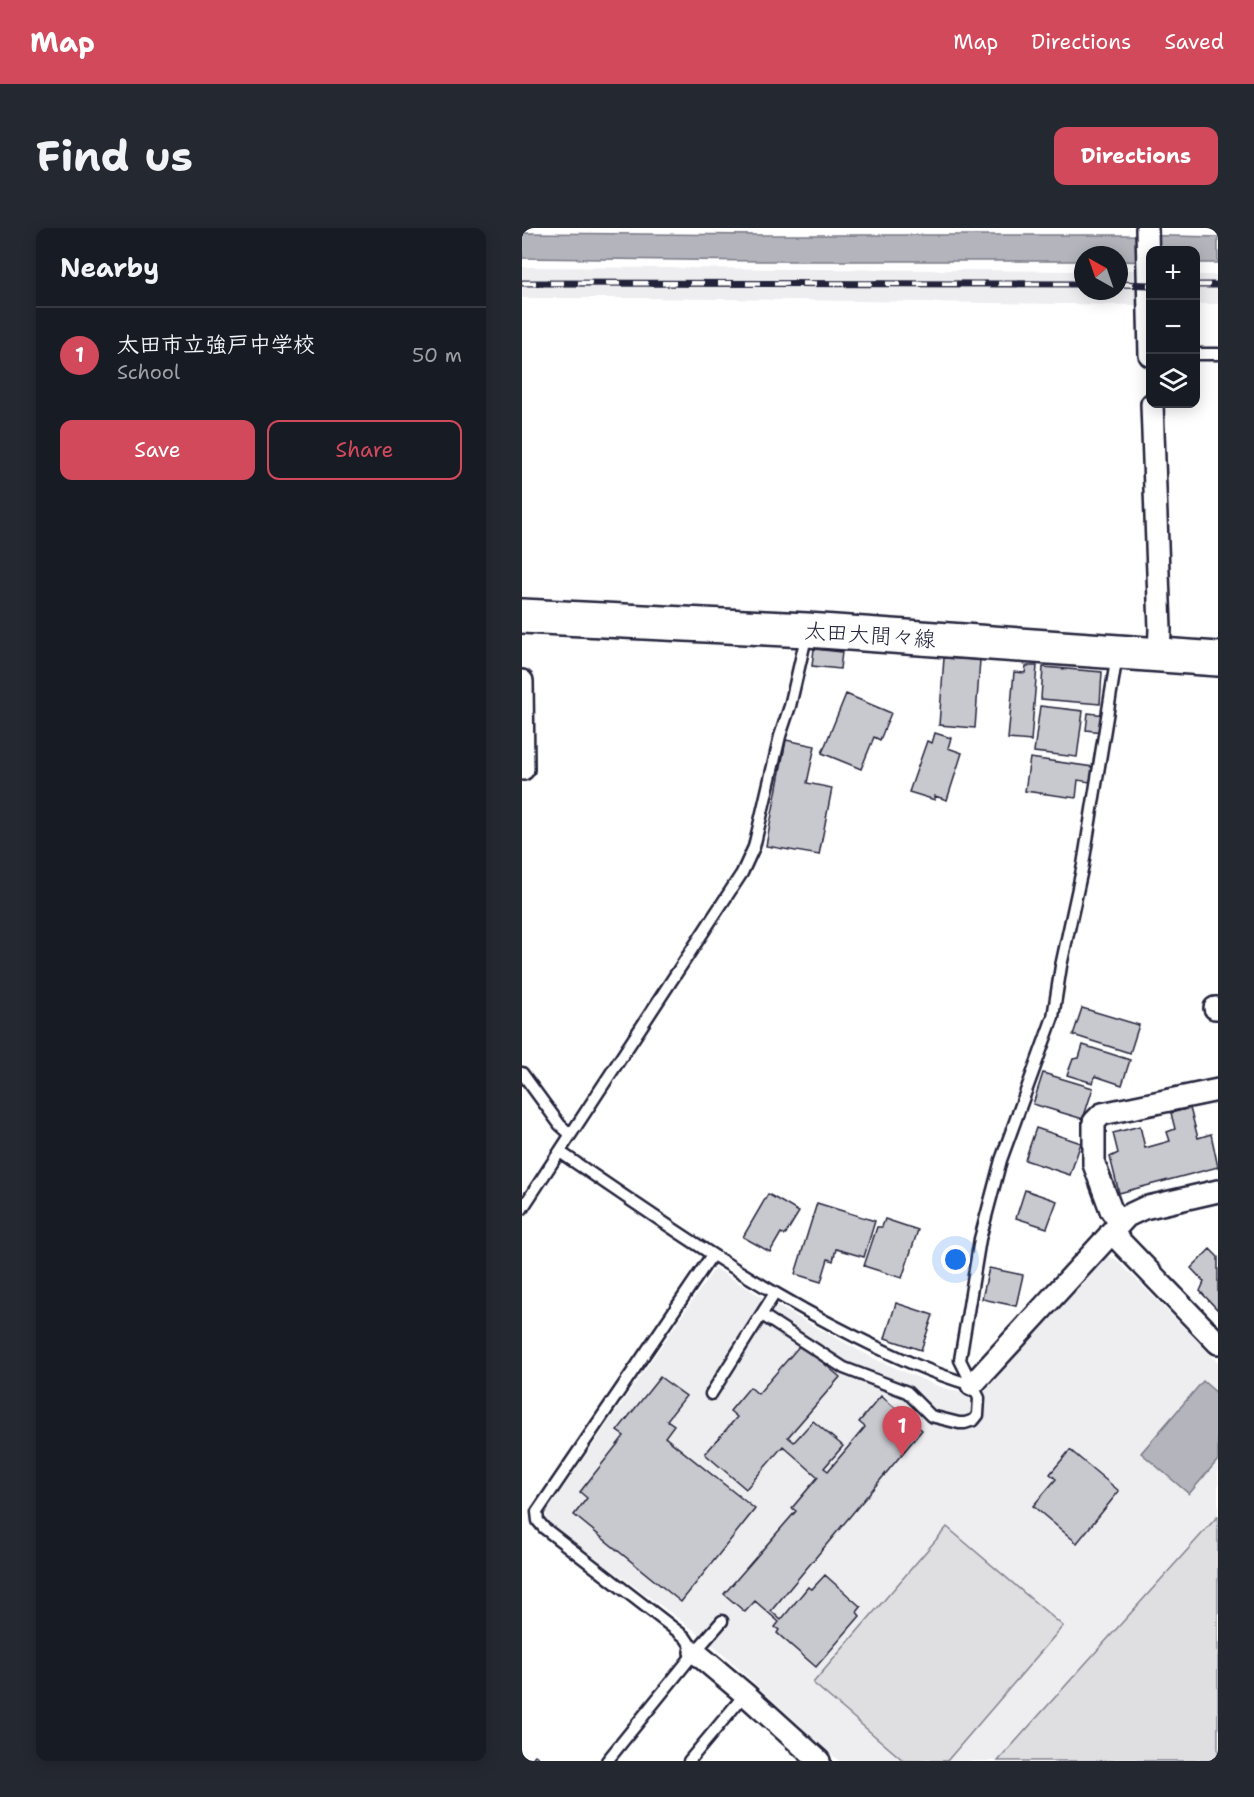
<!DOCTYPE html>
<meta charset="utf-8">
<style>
body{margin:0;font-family:"Shantell Sans","Klee One",sans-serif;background:#242831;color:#f1f3f6}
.controls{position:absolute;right:18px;top:18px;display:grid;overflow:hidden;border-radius:12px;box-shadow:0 3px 15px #0003}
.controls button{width:54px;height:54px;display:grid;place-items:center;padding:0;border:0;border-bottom:2px solid #363941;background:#171b24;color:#f1f3f6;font:30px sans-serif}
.compass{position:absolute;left:552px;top:18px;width:54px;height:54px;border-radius:50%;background:#171b24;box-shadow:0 3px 15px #0003;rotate:320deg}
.you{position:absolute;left:434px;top:1032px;width:21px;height:21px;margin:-15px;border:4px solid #fff;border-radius:50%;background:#1a73e8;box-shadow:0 0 0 9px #1a73e833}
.badge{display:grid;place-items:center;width:39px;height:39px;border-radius:50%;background:#d1495b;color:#fff;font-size:20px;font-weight:700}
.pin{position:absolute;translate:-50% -50px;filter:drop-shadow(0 2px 3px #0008)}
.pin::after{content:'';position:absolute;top:32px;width:21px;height:18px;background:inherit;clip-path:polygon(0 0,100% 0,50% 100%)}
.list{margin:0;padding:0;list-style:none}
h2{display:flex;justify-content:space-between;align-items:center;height:78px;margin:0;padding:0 24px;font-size:26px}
h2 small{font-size:20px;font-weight:400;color:#9ea1a6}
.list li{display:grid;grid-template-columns:39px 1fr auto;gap:18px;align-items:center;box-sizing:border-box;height:96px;padding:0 24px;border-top:2px solid #363941}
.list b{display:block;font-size:22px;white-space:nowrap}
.list p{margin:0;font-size:20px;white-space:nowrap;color:#9ea1a6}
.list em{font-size:20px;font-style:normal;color:#9ea1a6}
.actions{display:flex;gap:12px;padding:18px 24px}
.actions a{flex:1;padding:14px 0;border:2px solid #d1495b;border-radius:12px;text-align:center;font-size:21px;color:#d1495b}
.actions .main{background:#d1495b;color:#fff}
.icon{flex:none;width:33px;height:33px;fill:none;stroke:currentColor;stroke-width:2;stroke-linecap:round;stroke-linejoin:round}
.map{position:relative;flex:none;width:696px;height:1533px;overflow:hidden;border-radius:12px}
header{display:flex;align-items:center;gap:36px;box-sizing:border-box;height:84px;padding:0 30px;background:#d1495b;color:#fff}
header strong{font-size:28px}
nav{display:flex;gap:33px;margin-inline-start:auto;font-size:21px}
.intro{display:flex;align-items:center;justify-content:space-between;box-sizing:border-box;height:144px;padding:0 36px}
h1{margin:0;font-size:42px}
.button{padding:15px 27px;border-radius:12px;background:#d1495b;color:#fff;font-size:21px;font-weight:700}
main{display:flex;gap:36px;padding:0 36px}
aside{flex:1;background:#171b24;border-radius:12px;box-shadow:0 3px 15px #0003}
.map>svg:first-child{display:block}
.built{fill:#eeeef1}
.green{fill:#dfdfe2;stroke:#80808e;stroke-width:1.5}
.water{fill:#b4b4bc;stroke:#7a7a88;stroke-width:1.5}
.building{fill:#c8c8cf;stroke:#22223b;stroke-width:1.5}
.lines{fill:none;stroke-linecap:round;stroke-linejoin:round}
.service-casing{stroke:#22223b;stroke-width:15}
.minor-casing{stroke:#22223b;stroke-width:26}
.primary-casing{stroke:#22223b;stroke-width:38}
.service{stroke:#fff;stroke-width:10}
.minor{stroke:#fff;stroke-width:21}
.primary{stroke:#fff;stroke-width:33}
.rail-casing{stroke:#22223b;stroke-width:7}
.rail{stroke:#fff;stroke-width:4.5;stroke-dasharray:14;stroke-linecap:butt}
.labels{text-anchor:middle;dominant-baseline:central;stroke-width:4.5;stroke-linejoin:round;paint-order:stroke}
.street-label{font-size:22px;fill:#22223b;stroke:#fff}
</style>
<header>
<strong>Map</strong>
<nav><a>Map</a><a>Directions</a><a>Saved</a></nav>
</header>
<div class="intro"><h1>Find us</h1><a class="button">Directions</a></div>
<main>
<aside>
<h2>Nearby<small></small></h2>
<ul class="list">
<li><span class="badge">1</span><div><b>太田市立強戸中学校</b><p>School</p></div><em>50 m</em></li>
</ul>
<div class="actions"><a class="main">Save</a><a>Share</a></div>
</aside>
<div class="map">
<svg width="696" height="1533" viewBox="0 0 696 1533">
<rect width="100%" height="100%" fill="#fff"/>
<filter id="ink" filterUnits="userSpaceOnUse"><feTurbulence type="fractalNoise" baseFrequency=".0167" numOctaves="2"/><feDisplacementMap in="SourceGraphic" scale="12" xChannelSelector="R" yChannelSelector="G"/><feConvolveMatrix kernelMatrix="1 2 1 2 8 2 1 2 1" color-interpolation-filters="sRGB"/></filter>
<g filter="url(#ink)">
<path class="built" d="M0,39L561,43V63H597V42H616L619,73L615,77L120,70H0Z
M674,47H696V76H674Z
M584,1028L594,1031L696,1134V1533H317L184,1411L25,1294L24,1285L193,1040L248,1074L353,1131L416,1158L457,1170L574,1035Z"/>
<path class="green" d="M695,1289H696V1533H476Z
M425,1299L541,1398L425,1533H382L291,1455Z"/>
<path class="water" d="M0,5L241,7H601L696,9V35H674V22H628V34L597,33V27H561V33H240L0,30Z
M681,1153L696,1166V1232L667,1266L619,1225Z"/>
<path class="building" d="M292,421L320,424L318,441L290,438Z
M422,430L458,432L453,500L417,497Z
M504,438H515L509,513L486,511L492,444L503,445Z
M521,439L580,444L578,476L519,471Z
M324,466L369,485L358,512L352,509L339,541L300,525Z
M518,478L561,483L555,529L512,524Z
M566,485L583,487L580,504L564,502Z
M413,505L429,510L426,520L440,525L425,572L413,568V572L387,564L405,513L410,515Z
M264,512L293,518L285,555L310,560L297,627L244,618Z
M508,530L571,539L568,554L556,552L554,570L503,563Z
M560,780L617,797L608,825L551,807Z
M561,817L608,832L600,857L573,848L571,855L545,847L551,831L557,830Z
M521,845L571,860L561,891L511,876Z
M668,880L676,910L689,906L696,939L597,965L588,929L596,925L591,905L618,898L623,920L648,913L645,904L653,901L649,885Z
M514,900L559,915L548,947L503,932Z
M503,962L535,973L525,1000L494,990Z
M246,966L277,984L263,1007L259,1005L248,1024L221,1009Z
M295,975L353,993L342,1029L314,1021L311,1033L306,1031L299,1054L273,1046Z
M363,991L396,1002L380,1050L342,1038L355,999H360Z
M688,1021L696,1029V1082L678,1063L682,1054L669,1040Z
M467,1040L501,1047L494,1078L460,1071Z
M374,1075L411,1087L399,1122L363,1110Z
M279,1116L318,1149L266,1209L272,1214L291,1193L321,1218L302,1240L306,1243L343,1199L337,1194L359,1168L400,1202L249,1383L259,1392L286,1359L290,1361L303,1347L339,1379L335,1384L338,1388L294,1439L255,1405L257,1402L253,1399L257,1394L233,1373L223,1384L202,1366L274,1283L270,1280L296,1249L261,1218L224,1261L183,1226L215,1189L208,1183L228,1159L236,1166Z
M138,1149L164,1168L145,1192L152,1197L143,1209L233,1281L159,1374L52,1287L65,1270L58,1264L102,1208L95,1203Z
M548,1222L597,1263L555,1315L511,1278L534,1251L528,1246Z
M13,1527L21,1533H8Z"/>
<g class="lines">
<defs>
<path id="service" d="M674,126H696
M0,845L38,897L48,906
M38,924C133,989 228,1056 332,1108C370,1127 408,1145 450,1157
M0,981L220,645L232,619L258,508L268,478L285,405
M240,1087L322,1140L385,1164L409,1188L437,1195H443L452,1192L456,1187L457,1170L438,1132L458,1011L479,932L531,789L539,738L561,637L595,427
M189,1166L253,1065
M173,1424L163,1409L22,1300L16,1293L15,1284L190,1027
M85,1533L173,1424L200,1393
M167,1533L223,1466"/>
<path id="minor" d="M625,0L628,127
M630,176L638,401L637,427
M0,453L1,541
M693,780H696
M598,995L589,982L572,936V894L580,886L696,862
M589,1004L696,1115
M450,1157L605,988L622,980L696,963
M173,1424L223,1466L297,1533"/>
<path id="primary" d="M0,388L285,402L696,431"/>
</defs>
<use href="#service" class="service-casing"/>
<use href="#minor" class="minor-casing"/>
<use href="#primary" class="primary-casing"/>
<use href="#service" class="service"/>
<use href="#minor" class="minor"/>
<use href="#primary" class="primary"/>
<defs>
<path id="rail" d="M0,55L561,56
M597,56L628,57
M674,57H696"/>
</defs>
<use href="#rail" class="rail-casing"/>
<use href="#rail" class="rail"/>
</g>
</g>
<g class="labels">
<g class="street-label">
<text transform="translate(348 407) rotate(4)">太田大間々線</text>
</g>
</g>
</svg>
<div class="controls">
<button>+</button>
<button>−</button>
<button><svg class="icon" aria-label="layers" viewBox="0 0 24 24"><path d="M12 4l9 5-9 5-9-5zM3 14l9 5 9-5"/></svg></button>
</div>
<svg class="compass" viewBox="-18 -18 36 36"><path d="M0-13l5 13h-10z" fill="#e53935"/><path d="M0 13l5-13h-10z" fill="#9ea1a6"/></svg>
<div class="you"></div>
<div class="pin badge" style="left:380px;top:1228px">1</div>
</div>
</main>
